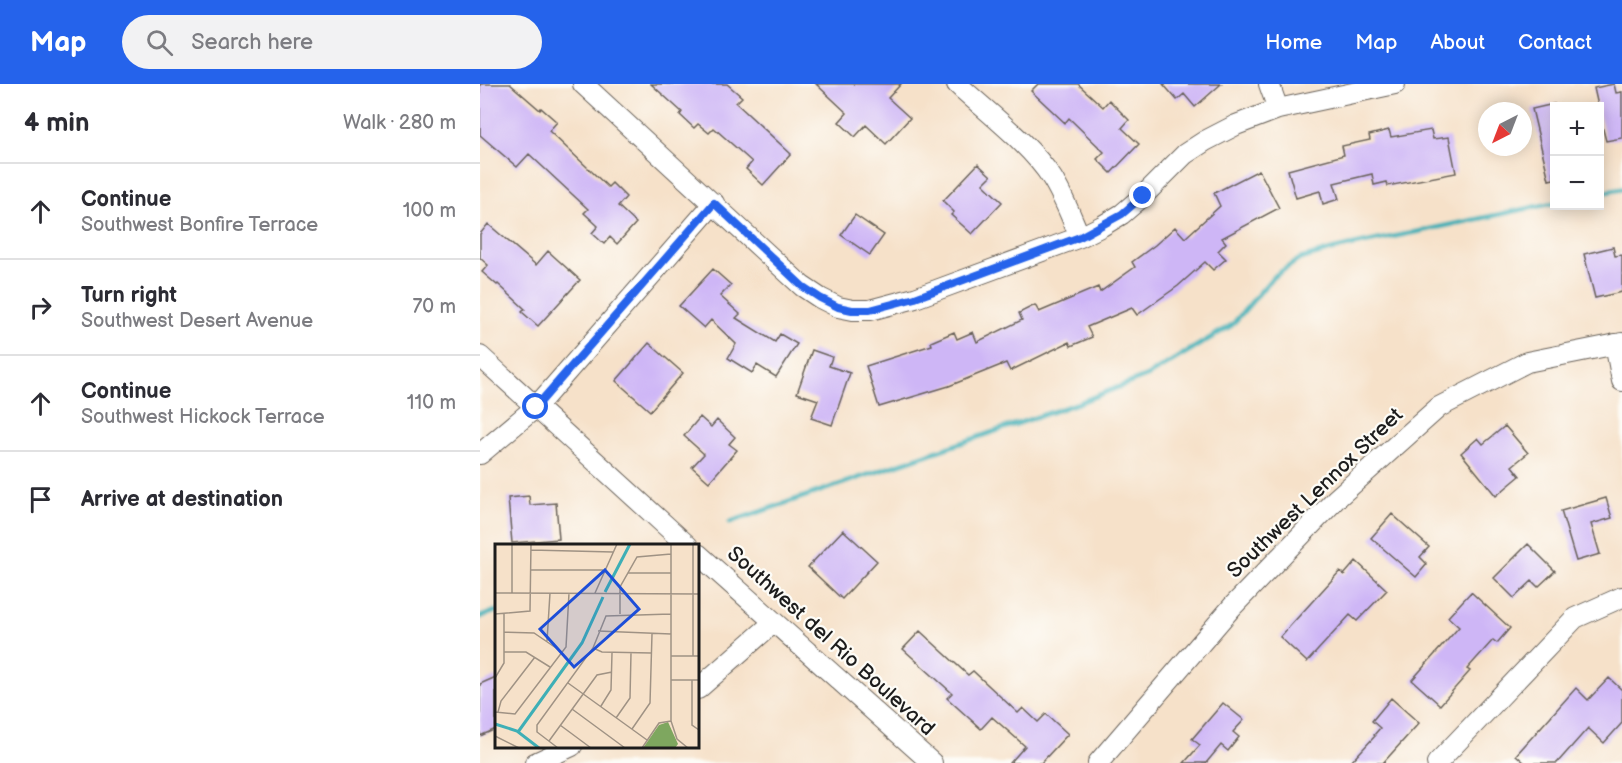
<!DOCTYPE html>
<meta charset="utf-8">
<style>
body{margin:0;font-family:"Balsamiq Sans",sans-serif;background:#f2f2f3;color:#2b2b33}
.controls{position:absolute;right:18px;top:18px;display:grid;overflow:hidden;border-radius:0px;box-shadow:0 3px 15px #0003}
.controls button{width:54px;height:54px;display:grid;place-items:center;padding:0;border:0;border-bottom:2px solid #e1e1e2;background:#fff;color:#2b2b33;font:30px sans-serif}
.compass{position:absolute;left:998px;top:18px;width:54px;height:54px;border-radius:50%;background:#fff;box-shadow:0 3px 15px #0003;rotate:222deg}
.stop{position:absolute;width:18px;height:18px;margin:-14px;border:4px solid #2563eb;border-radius:50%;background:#fff}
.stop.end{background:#2563eb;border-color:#fff;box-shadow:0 2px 6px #0008}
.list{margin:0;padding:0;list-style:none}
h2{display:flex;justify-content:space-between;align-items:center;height:78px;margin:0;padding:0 24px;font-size:26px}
h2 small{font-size:20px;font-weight:400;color:#7c7c81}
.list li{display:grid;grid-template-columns:39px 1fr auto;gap:18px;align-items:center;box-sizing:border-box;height:96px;padding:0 24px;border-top:2px solid #e1e1e2}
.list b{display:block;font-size:22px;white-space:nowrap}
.list p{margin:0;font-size:20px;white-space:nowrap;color:#7c7c81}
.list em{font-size:20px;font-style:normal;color:#7c7c81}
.icon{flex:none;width:33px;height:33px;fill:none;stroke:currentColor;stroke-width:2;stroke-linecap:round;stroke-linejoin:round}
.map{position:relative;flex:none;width:1142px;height:679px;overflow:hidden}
header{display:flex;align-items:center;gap:36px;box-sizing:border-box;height:84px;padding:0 30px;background:#2563eb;color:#fff}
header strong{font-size:28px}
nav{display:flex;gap:33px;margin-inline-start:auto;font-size:21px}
.search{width:420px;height:54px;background:#f2f2f3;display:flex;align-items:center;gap:15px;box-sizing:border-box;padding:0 21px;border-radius:33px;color:#7c7c81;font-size:22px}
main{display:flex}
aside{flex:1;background:#fff}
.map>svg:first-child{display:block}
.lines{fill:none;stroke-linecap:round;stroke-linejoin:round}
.stream{stroke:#3eafb6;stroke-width:5}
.building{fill:#ceb6f6}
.minor-casing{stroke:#686159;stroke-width:22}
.minor{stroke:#fff;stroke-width:20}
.route{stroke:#2563eb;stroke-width:8}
.labels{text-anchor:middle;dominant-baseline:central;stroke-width:4.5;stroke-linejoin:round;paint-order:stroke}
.street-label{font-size:21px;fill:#1c1c1c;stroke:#fdfcf7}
.inset-river{fill:none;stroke:#3eafb6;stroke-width:3}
.inset-road{fill:none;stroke:#9f9284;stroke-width:1.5}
.view{fill:#1d4ed8;fill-opacity:0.15;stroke:#1d4ed8;stroke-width:3}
.inset-edge{fill:none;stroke:#1c1c1c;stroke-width:3}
</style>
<header>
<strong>Map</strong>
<div class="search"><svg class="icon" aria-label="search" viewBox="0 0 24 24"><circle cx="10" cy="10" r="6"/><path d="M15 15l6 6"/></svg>Search here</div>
<nav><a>Home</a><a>Map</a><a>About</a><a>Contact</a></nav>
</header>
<main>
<aside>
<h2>4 min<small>Walk · 280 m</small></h2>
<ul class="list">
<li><svg class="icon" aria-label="ahead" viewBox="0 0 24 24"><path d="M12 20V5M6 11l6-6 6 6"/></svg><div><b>Continue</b><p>Southwest Bonfire Terrace</p></div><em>100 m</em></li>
<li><svg class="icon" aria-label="right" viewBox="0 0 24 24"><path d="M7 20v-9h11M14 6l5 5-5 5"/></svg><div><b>Turn right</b><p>Southwest Desert Avenue</p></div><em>70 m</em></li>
<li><svg class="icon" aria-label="ahead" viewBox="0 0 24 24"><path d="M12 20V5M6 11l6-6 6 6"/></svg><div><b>Continue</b><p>Southwest Hickock Terrace</p></div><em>110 m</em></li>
<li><svg class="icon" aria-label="arrive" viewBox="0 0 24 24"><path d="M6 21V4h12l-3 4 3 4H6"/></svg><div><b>Arrive at destination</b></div></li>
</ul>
</aside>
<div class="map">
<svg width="1142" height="679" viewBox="0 0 1142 679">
<rect width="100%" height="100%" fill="#fdfcf7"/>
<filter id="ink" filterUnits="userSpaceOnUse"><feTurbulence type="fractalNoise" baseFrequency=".0167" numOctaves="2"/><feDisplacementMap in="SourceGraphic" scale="12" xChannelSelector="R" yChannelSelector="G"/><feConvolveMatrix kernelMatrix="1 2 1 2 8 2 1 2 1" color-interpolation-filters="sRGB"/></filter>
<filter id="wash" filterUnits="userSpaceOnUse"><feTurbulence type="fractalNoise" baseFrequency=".008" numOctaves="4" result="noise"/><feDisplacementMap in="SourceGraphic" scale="24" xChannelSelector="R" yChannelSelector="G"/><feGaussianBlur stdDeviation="1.35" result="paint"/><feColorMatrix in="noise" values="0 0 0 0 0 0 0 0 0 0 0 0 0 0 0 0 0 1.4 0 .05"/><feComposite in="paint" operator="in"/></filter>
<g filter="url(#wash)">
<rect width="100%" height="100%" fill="#f6e1c9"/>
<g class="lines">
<path class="stream" d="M1120,109L1142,105
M250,438L598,319L667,292L752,241L793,193L820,175L855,165L1074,119
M0,533L16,527"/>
</g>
<g id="blocks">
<path class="building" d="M0,0H30L60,26L61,24L77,38L69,47L128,103L132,99L146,113L138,122L156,139L137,160L130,153L124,160L112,149L118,142L104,129L108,125L49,70L37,83L0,51Z
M171,0H247L262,13L256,19L311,70L283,101L266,85L272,78L234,44L229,49L218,40L214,44L200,31L202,28Z
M336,0H421L408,14L430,34L406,60L386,41L375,53L359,38L367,29Z
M558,0H598L623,23L629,16L649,36L642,44L659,60L631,89L617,75L624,68L589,34L585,39L551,7Z
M683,0H741L715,23L704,10L697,16Z
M1134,0L1136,9L1142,8V54L1126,57L1119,30V22H1118L1114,4Z
M1074,20V95L1069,96L1052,25Z
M909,46L911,53L951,46L953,55L969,53L976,89L908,102L907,98L894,101L892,90L854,99L859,115L843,120L840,107L816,114L808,86L864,71L862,62L890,56L889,51Z
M498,80L511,92L503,100L522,118L492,150L471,131L474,128L463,117Z
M779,86L799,124L742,154L746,159L738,167L746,175L733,186L725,178L698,202L657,231L652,224L607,243L612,253L591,262L589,258L530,287L526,279L469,302L399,323L386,282L452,261L451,258L474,248L477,255L493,248L497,258L542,236L539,229L555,221L559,228L618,203L620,208L655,183L652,178L675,161L695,143L705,154L740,122L734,109Z
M375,131L404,151L390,171L361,151Z
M8,140L56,181L68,167L100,196L58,242L42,228L45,225L18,200L17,201L2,188L8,181L0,174V150Z
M1133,163L1135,172L1142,171V208L1115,214L1104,170Z
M233,185L251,201L240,212L260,230L256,234L295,258L300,250L317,260L296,293L277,281L272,289L248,274L256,260L231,236L224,244L199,222Z
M169,259L203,289L170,327L136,297Z
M332,266L352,273L349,282L370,289L352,341L331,334L338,316L317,309Z
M220,333L231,343L237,336L255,353L249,360L257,366L229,398L212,383L224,370L204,352Z
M1025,342L1048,369L1032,382L1040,392L1016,412L981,369L998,354L1003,360Z
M49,412L50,421L76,419L79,455L32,459L28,414Z
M1126,414L1132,434L1111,440L1120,470L1096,477L1081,427Z
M912,430L949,463L940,473L947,480L936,493L891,454Z
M363,446L397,477L362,515L328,483Z
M1048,460L1075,487L1058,503L1052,497L1034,514L1014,494Z
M876,477L907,506L877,537L870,531L827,578L800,553L860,487L864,491Z
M991,508L1030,544L1017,559L1013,556L987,585L990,587L960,621L932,596L979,543L968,533Z
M440,547L488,591L493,587L538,629L543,624L558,638L566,630L588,650L561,679H530L545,662L512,633L501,645L467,614L472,609L423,565Z
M16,593V645L0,652V600Z
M1129,594L1142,606V639L1124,659L1108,644L1077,679H1045L1036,671L1096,604L1108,616Z
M911,614L939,639L903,679H870L895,652L894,651L900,644L892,637Z
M743,619L764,636L753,648L759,653L748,667L741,661L726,679H704L720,661L712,655Z"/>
</g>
</g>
<g filter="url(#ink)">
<use href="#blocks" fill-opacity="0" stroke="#686159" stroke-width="1.5"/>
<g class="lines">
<defs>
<path id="minor" d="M103,0L322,202L340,214L358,223L373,226H390L435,214L600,153L622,142L642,130L663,112L705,70L725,57L756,41L798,25L915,0
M477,0C507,28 550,60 572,94C584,113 591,133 600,153
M789,0L798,25
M1135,260L1142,297
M0,272L208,462
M0,370L56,323L234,119
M218,470L452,679
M218,605L293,539
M55,679L92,662
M618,679L752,523L856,415L959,323L1047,278L1142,259
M957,679L1095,534L1142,513"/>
</defs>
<use href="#minor" class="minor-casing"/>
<use href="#minor" class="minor"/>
</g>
</g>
<g class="lines" filter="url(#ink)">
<path class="route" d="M56,323L234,119L322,202L340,214L358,223L372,226H390L435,214L600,153L642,130L663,112"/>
</g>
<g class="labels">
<g class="street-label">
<text transform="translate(835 409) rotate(-44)">Southwest Lennox Street</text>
<text transform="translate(351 557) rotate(42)">Southwest del Rio Boulevard</text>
</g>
</g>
<g transform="translate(15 460)">
<rect width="204" height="204" fill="#f6e1c9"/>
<path d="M173,178L183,200L180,204H148L164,181Z" fill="#7ea75f"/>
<path class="inset-river" d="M110,48L135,0M0,180L22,187L44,204M23,188L87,99L108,53"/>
<path class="inset-road" d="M176,0V177L182,195L193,204M198,0V112M36,6L118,8M36,26H108M133,29H176M0,49L204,50M17,49V0M100,49L122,0M0,70L35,67L36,0M125,70V43L142,13L176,10M103,87L176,90M9,88L39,89L67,108M52,97L55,49M98,104L107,108L156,109M9,108H31L55,123M176,112H204M0,134L9,119V70M176,136H204M197,136V181L204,186M73,139L152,196M106,162L116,146L117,109M77,165L130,204M0,168L20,170L71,103L74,49M3,168L6,157L40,113M121,174L135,154L136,109M65,181L96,204M137,185L155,159L157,90M0,192L24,204M54,197L102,131L117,128M63,204L42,188V181L98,104L111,72L176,70M147,204L164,179L176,177"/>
<path class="view" d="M110,26L144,65L79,123L45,85Z"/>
<rect width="204" height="204" class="inset-edge"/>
</g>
</svg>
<div class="controls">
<button>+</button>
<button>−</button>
</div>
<svg class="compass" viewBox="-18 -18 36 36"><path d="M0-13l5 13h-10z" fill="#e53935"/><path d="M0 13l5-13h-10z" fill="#7c7c81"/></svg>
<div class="stop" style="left:56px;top:323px"></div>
<div class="stop end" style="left:663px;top:112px"></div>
</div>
</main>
